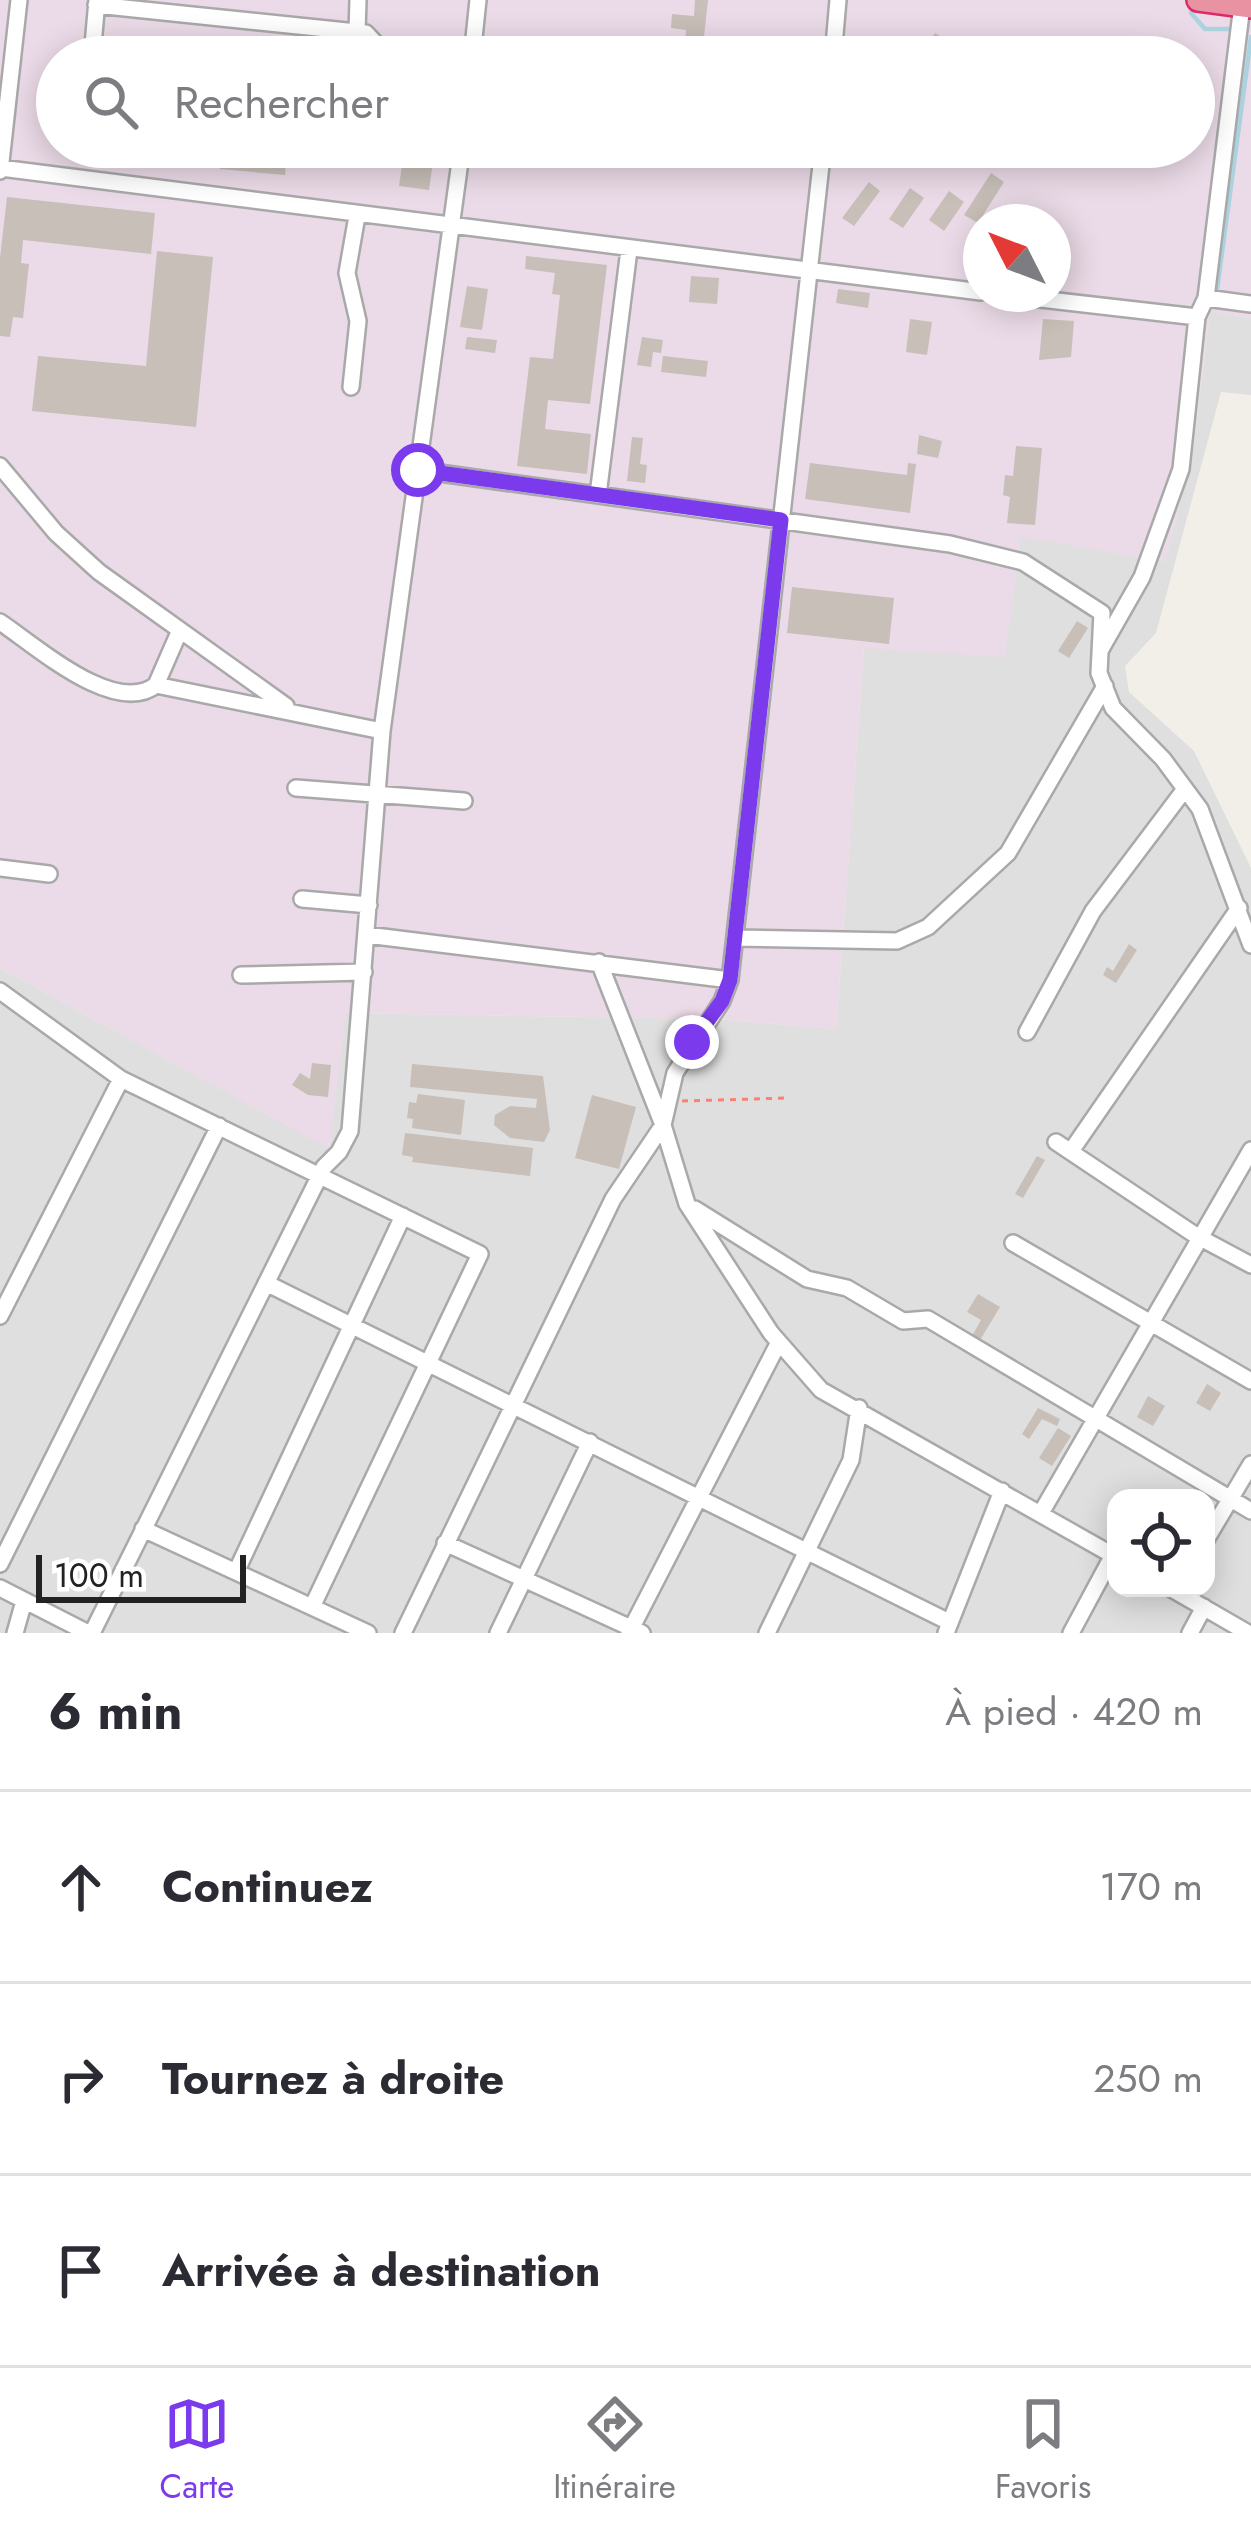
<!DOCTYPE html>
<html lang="fr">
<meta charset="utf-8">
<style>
body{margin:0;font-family:Jost,sans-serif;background:#f2f2f3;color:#2b2b33}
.controls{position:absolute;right:36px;bottom:36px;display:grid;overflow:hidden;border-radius:24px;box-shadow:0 6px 30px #0003}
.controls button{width:108px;height:108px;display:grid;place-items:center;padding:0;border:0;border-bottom:3px solid #e1e1e2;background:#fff;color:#2b2b33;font:60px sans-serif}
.compass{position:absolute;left:963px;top:204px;width:108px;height:108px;border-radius:50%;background:#fff;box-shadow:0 6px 30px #0003;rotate:312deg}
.scale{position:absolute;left:36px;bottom:30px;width:210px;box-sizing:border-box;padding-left:12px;border:6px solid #222;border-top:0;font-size:33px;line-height:42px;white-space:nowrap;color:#222;-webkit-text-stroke:9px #fff;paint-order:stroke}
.stop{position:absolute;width:36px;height:36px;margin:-27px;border:9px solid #7c3aed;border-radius:50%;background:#fff}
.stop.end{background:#7c3aed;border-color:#fff;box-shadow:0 3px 12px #0008}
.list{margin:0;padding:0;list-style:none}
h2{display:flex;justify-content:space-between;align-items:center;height:156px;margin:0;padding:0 48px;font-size:51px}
h2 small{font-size:39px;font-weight:400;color:#7c7c81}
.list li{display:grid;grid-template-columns:78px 1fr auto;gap:36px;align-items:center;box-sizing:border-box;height:192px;padding:0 48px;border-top:3px solid #e1e1e2}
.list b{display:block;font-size:45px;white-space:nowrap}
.list em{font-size:39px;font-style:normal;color:#7c7c81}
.icon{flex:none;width:66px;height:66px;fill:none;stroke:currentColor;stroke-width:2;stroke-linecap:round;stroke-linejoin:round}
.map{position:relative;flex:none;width:1251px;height:1633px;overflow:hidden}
.search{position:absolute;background:#fff;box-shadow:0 6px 30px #0003;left:36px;right:36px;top:36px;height:132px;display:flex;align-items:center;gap:30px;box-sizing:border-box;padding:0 42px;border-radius:66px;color:#7c7c81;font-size:45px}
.sheet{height:732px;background:#fff}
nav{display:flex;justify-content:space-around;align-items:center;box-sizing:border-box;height:168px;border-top:3px solid #e1e1e2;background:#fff;font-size:33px;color:#7c7c81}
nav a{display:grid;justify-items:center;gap:6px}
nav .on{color:#7c3aed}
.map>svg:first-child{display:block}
.residential{fill:#e0dfdf;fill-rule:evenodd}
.industrial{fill:#ebdbe8;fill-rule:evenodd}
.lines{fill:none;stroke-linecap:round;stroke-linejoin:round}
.stream{stroke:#aad3df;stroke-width:4.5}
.building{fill:#c7bfb8}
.minor-casing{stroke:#a9a9a9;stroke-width:20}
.highway-casing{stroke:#dc2a67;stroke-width:26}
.path{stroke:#fa8072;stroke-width:3;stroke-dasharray:6 6;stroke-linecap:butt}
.minor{stroke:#fff;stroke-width:15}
.highway{stroke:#e892a2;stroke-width:21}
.route{stroke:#7c3aed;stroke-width:15}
</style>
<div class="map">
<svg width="1251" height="1633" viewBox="0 0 1251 1633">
<rect width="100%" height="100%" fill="#f2efe9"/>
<path class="residential" d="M1210,311L1251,318V395L1221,392L1156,633L1125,666L1129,692L1194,751L1251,868V1633H0V968L329,1148L345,1013L717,1019L836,1029L864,647L1020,535L1165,561L1192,458ZM1116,1498H1206V1588H1116Z"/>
<path class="industrial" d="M0,0H1251V318L1210,312L1192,458L1165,562L1021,536L1005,657L864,648L836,1029L717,1019L345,1013L330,1149L0,968ZM57,57H1194V147H57ZM981,222H1053V294H981Z"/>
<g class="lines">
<path class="stream" d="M1191,13L1205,29H1228
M1217,290L1251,37"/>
</g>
<path class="building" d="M695,0H708L703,46L685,44L686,30L671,28L672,14L694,16Z
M935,33L960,49L955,57H919Z
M557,38L596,43L594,57H554Z
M222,147L287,148L285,175L220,169Z
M403,158L433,162L429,190L399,186Z
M991,173L1004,182L978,223L964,215Z
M869,182L880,191L854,226L842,218Z
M910,188L924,198L903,228L889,219Z
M949,191L964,202L944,231L929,220Z
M7,197L155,213L151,254L23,240L21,263L29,264L23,318L13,317L10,337L0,336V258Z
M157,251L213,257L196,427L32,411L38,356L146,366Z
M526,256L607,265L590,404L548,400L545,429L591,434L587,474L517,466L530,357L553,359L560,295L552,294L555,273L525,269Z
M691,276L719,278L717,304L689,302Z
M467,286L488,289L482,330L460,327Z
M838,289L870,293L868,308L836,303Z
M910,319L932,322L927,355L906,352Z
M1043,319L1074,321L1071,357L1039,360Z
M467,337L497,340L495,353L465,349Z
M642,337L663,340L661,353L653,352L651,367L637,365Z
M663,356L708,361L706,377L661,372Z
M919,435L942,441L938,458L917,454Z
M632,437L643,438L640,464L647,465L645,483L627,481Z
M1016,446L1042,448L1035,525L1007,523L1010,497L1003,495L1005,475L1013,476Z
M810,463L907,475L908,463L916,464L910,513L805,499Z
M792,587L894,598L889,644L787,633Z
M1077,621L1088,628L1069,658L1058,651Z
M1129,944L1137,950L1116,983L1103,975L1107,967L1113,971Z
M312,1063L331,1065L328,1097L308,1095L292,1085L300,1073L310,1079Z
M412,1064L543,1076L550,1130L544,1142L510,1138L494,1125L495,1115L510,1106L536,1108L537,1099L410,1087Z
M418,1094L465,1100L461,1135L412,1128L413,1119L407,1118L409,1102L416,1103Z
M592,1095L636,1107L619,1169L575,1158Z
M405,1133L533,1148L530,1176L412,1162L413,1157L402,1155Z
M1037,1156L1045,1160L1023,1198L1015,1194Z
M978,1294L1000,1307L980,1340L972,1336L981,1320L967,1312Z
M1207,1384L1221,1393L1210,1411L1196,1403Z
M1148,1396L1165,1406L1153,1426L1137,1417Z
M1038,1408L1060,1419L1057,1426L1042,1419L1029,1439L1022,1434Z
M1058,1428L1071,1436L1052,1466L1039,1458Z"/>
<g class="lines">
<defs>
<path id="minor" d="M96,5L366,33L380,48L379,57
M357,32L358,0
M92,57L97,0
M472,57L478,0
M833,57L838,0
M0,168L981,292
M0,171L19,0
M997,294L1197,317L1206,298L1242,5
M1206,298L1251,304
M351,387L358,321L347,273L357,216
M0,466L56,533L99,572L286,706
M418,470L950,544L1023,562L1102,613L1099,673L1113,708L1163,759L1200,809L1251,945
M598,495L629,250
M0,622C36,646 115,717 156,685L382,731
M1101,649L1142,577L1181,469L1197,317
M156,685L180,630
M296,788L464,801
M0,868L49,874
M302,899L369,905
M367,935L730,980
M735,938L897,941L928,927L1008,853L1105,686
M599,962L663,1125L687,1204L771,1333L821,1390L1116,1557
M241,975L364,972
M0,991L121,1079L480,1254L312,1607
M1027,1032L1093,911L1185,789
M1056,1142L1195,1235L1251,1265
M1071,1151L1239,908
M695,1209L807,1279L847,1288L903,1321L928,1319L1251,1511
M1013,1243L1251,1381
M266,1283L949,1622
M0,1316L121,1079
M1041,1513L1251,1150
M143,1529L368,1633
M1206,1540L1251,1464
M445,1543L642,1633
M0,1564L219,1126
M236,1572L403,1216
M0,1588L88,1633
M1170,1588L1248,1633
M15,1633L24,1601
M92,1633L324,1167L339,1152L350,1131L382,731L462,147
M403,1633L613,1199L663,1125L675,1073L722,1001L730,980L823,147
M498,1633L590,1442
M629,1633L779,1342
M767,1633L851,1460L859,1408
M946,1633L1002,1491
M1071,1633L1113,1555
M1190,1633L1204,1607"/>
<path id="highway" d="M1198,0L1251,7"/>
</defs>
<use href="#minor" class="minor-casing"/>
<use href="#highway" class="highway-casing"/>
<path class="path" d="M682,1101L788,1098"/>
<use href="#minor" class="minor"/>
<use href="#highway" class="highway"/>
</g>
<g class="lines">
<path class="route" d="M418,470L781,520L730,980L722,1001L692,1042"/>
</g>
</svg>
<div class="controls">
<button><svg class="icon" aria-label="locate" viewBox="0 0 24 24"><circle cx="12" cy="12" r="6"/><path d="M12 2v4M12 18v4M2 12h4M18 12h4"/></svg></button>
</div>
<svg class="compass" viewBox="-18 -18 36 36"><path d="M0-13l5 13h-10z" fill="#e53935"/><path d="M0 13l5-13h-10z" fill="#7c7c81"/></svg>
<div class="scale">100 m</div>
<div class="stop" style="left:418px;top:470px"></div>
<div class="stop end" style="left:692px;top:1042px"></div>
<div class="search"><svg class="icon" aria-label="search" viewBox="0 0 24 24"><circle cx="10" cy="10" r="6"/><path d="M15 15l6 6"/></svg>Rechercher</div>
</div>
<section class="sheet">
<h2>6 min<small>À pied · 420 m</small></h2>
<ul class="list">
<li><svg class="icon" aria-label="ahead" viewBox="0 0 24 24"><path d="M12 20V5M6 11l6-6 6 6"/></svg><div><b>Continuez</b></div><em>170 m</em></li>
<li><svg class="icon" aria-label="right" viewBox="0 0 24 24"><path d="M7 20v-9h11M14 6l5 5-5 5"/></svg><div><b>Tournez à droite</b></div><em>250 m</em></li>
<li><svg class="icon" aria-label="arrive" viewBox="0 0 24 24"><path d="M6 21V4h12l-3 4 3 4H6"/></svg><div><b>Arrivée à destination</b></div></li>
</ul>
</section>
<nav>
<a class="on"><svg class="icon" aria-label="map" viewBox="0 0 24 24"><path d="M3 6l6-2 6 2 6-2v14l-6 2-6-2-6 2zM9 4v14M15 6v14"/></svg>Carte</a>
<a><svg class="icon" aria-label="directions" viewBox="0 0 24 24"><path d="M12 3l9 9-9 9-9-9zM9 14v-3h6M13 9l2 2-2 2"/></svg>Itinéraire</a>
<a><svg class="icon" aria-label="saved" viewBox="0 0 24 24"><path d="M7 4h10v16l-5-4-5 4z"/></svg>Favoris</a>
</nav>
